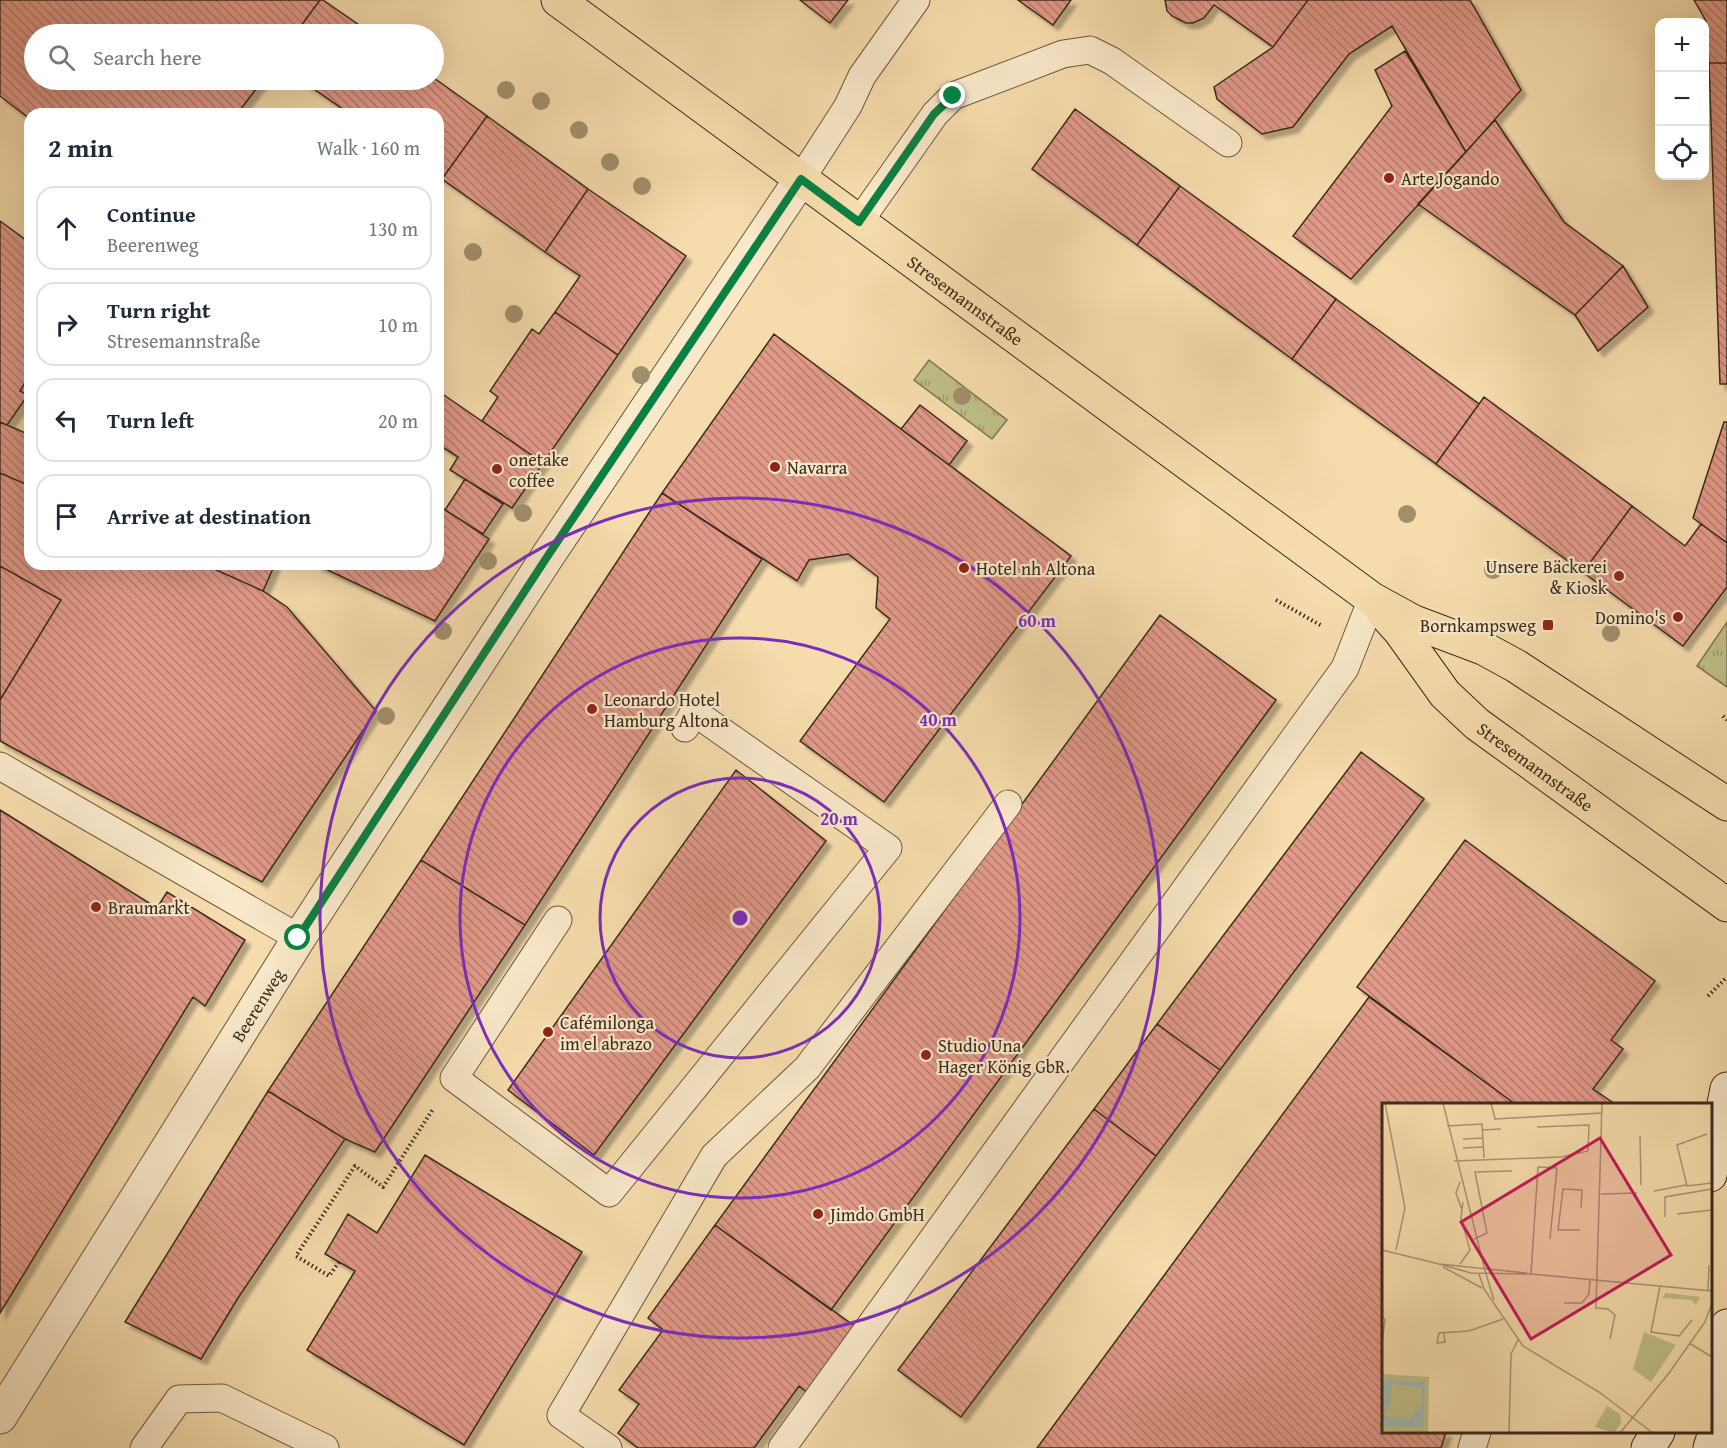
<!DOCTYPE html>
<meta charset="utf-8">
<style>
body{margin:0;font-family:"Gentium Book Plus",serif;background:#f2f2f3;color:#1f2937}
.controls{position:absolute;right:18px;top:18px;display:grid;overflow:hidden;border-radius:12px;box-shadow:0 6px 24px #0002}
.controls button{width:54px;height:54px;display:grid;place-items:center;padding:0;border:0;border-bottom:2px solid #e0e1e3;background:#fff;color:#1f2937;font:30px sans-serif}
.stop{position:absolute;width:18px;height:18px;margin:-14px;border:4px solid #0b8043;border-radius:50%;background:#fff}
.stop.end{background:#0b8043;border-color:#fff;box-shadow:0 2px 6px #0008}
.list{margin:0;padding:0;list-style:none}
h2{display:flex;justify-content:space-between;align-items:center;height:78px;margin:0;padding:0 24px;font-size:26px}
h2 small{font-size:20px;font-weight:400;color:#747a83}
.list li{display:grid;grid-template-columns:39px 1fr auto;gap:18px;align-items:center;box-sizing:border-box;height:84px;margin:0 12px 12px;padding:0 12px;border:2px solid #e0e1e3;border-radius:18px}
.list b{display:block;font-size:22px;white-space:nowrap}
.list p{margin:0;font-size:20px;white-space:nowrap;color:#747a83}
.list em{font-size:20px;font-style:normal;color:#747a83}
.icon{flex:none;width:33px;height:33px;fill:none;stroke:currentColor;stroke-width:2;stroke-linecap:round;stroke-linejoin:round}
.map{position:relative;flex:none;width:1727px;height:1448px;overflow:hidden}
.search{position:absolute;background:#fff;box-shadow:0 6px 24px #0002;left:24px;top:24px;width:420px;height:66px;display:flex;align-items:center;gap:15px;box-sizing:border-box;padding:0 21px;border-radius:33px;color:#747a83;font-size:22px}
.panel{position:absolute;background:#fff;box-shadow:0 6px 24px #0002;left:24px;top:108px;width:420px;height:462px;border-radius:18px}
.map>svg:first-child{display:block}
.grass{fill:url(#grass-tufts);stroke:#7c7552;stroke-width:1.5}
.building{fill:url(#building-back-hatch);stroke:#3a2b1d;stroke-width:1.5;filter:url(#shadow)}
.lines{fill:none;stroke-linecap:round;stroke-linejoin:round}
.service-casing{stroke:#695741;stroke-width:29}
.minor-casing{stroke:#695741;stroke-width:35}
.secondary-casing{stroke:#3a2b1d;stroke-width:35}
.primary-casing{stroke:#3a2b1d;stroke-width:35}
.path{stroke:#3a2b1d;stroke-width:4;stroke-dasharray:1.5 3;stroke-linecap:butt}
.service{stroke:#f9e8c9;stroke-width:27}
.minor{stroke:#f9e8c9;stroke-width:33}
.secondary{stroke:#f9e8c9;stroke-width:33}
.primary{stroke:#f6dcac;stroke-width:33}
.tree{fill:#a18f6c}
.route{stroke:#0b8043;stroke-width:8}
.ring{fill:none;stroke:#7b2cbf;stroke-width:3}
.poi-dot{fill:#8f2418;stroke:#f9e8c9;stroke-width:2}
.labels{text-anchor:middle;dominant-baseline:central;stroke-width:4.5;stroke-linejoin:round;paint-order:stroke}
.poi-label{font-size:18px;fill:#3a2b1d;stroke:#f9e8c9;text-anchor:start}
.street-label{font-size:18px;fill:#3a2b1d;stroke:#f9e8c9}
.inset-road{fill:none;stroke:#ab9573;stroke-width:1.5}
.view{fill:#c2185b;fill-opacity:0.15;stroke:#c2185b;stroke-width:3}
.inset-edge{fill:none;stroke:#3a2b1d;stroke-width:3}
.centre{fill:#7b2cbf;stroke:#f9e8c9;stroke-width:3}
.ring-label{font-size:18px;text-anchor:middle;font-weight:bold;fill:#7b2cbf;stroke:#f9e8c9;stroke-width:4.5;stroke-linejoin:round;paint-order:stroke}
</style>
<div class="map">
<svg width="1727" height="1448" viewBox="0 0 1727 1448">
<defs>
<pattern id="grass-tufts" width="24" height="20" patternUnits="userSpaceOnUse" patternTransform="scale(1.5)"><rect width="24" height="20" fill="#bfbf88"/><path d="M3 7l-1-3M5 7V3M7 7l1-3M15 17l-1-3M17 17v-4M19 17l1-3" fill="none" stroke="#9c9b6f"/></pattern>
<pattern id="building-back-hatch" width="6" height="6" patternUnits="userSpaceOnUse" patternTransform="scale(1.5)"><rect width="6" height="6" fill="#e19988"/><path d="M-1 5l2 2M0 0l6 6M5-1l2 2" fill="none" stroke="#b77d6f"/></pattern>
<filter id="shadow"><feDropShadow dx="5.5" dy="5.5" stdDeviation="1.5" flood-color="#0004"/></filter>
</defs>
<rect width="100%" height="100%" fill="#f6dcac"/>
<filter id="stains"><feTurbulence type="fractalNoise" baseFrequency=".00333" numOctaves="4"/><feColorMatrix values="0 0 0 0 .2 0 0 0 0 .09 0 0 0 0 .02 0 0 0 .5 -.17"/></filter>
<radialGradient id="worn" r=".72"><stop offset=".6" stop-color="#630" stop-opacity="0"/><stop offset="1" stop-color="#630" stop-opacity=".3"/></radialGradient>
<path class="grass" d="M929,360L1007,420L992,439L914,380Z
M1727,622V687L1697,666Z"/>
<path class="building" d="M0,0H320L295,34H34V80H263L237,114H30V119L0,96Z
M320,0H323L372,34H295Z
M800,0H848L830,23Z
M1018,0H1071L1053,25Z
M1165,0H1308L1273,47L1214,5L1204,18L1193,23H1186L1172,16L1167,11Z
M1308,0H1470L1521,90L1466,152L1392,26L1349,54L1293,127L1262,134L1217,99L1214,87L1273,47Z
M1694,0H1727V63H1709L1706,21Z
M1405,51L1466,152L1351,279L1293,236L1392,106L1375,70Z
M1709,63H1727V384H1720Z
M434,78L487,116L442,179L438,176V114H350L301,80H434Z
M1075,109L1180,186L1137,245L1032,169Z
M487,116L588,189L545,252L442,179Z
M1495,120L1564,222L1623,266L1575,315L1418,204Z
M1180,186L1336,299L1292,359L1137,245Z
M588,189L686,256L618,355L555,312L580,276L545,252Z
M0,221L30,243V375L20,391L28,395L7,425L0,422Z
M1623,266L1648,307L1598,351L1575,315Z
M1336,299L1479,404L1436,464L1292,359Z
M555,312L618,355L543,463L482,421L498,397L490,391L532,329L539,334Z
M774,334L1071,556L884,802L800,741L890,619L876,608L878,577L848,554L809,560L797,581L662,493Z
M438,391L543,463L512,508L450,470L458,457L438,444Z
M1484,397L1632,506L1583,572L1436,464Z
M920,405L967,441L949,465L901,429Z
M0,422L30,435V486L0,473Z
M1724,422H1727V543L1693,518Z
M0,473L30,486V564H203L263,591L287,607L376,711L262,882L0,741V700L61,600L0,566Z
M465,479L503,504L483,534L445,510Z
M662,493L762,559L525,925L421,860Z
M438,505L489,539L435,621L315,564H438Z
M1632,506L1685,546L1701,524L1727,543V587L1683,646L1583,572Z
M203,564H275L263,591Z
M0,566L61,600L0,700Z
M1160,615L1276,700L831,1310L715,1225Z
M1361,752L1424,799L1220,1070L1157,1024Z
M736,770L826,841L594,1155L508,1090Z
M0,810L157,908L167,892L245,940L205,1006L193,997L0,1313Z
M1465,840L1655,981L1611,1040L1623,1049L1593,1089L1615,1104H1515L1357,987Z
M421,860L525,925L375,1152L345,1139L268,1091Z
M1369,997L1515,1104H1384V1432H1446L1441,1448H1037Z
M1157,1024L1220,1070L1156,1156L1094,1109Z
M268,1091L345,1139L238,1298L201,1359L125,1322Z
M1094,1109L1156,1156L961,1417L898,1370Z
M425,1155L582,1252L464,1445L307,1350L355,1271L325,1254L348,1214L377,1233Z
M715,1225L857,1328L809,1394L799,1386L754,1448H638L618,1433L639,1404L619,1390L663,1330L648,1318Z"/>
<g class="lines">
<defs>
<path id="service" d="M801,179L848,106L862,76L916,0
M859,222L935,114L953,96L1063,54L1090,50L1112,61L1228,143
M0,766L299,938
M558,920L454,1078L609,1193L888,848L694,712L685,728
M144,1448L179,1399L222,1398L325,1448
M608,1448L561,1415L714,1156L807,1068L1008,804
M782,1448L1345,668L1372,599
M1472,1448L1477,1432"/>
<g id="minor">
<path id="s1" d="M0,1417L299,938L549,554L801,179"/>
</g>
<path id="secondary" d="M1710,1175L1727,1089
M1648,1448L1658,1432
M1710,1448L1721,1414L1724,1336L1727,1326"/>
<g id="primary">
<path id="s2" d="M558,0L1372,599L1414,622L1483,648L1516,666L1727,804"/>
<path id="s3" d="M1383,612L1400,631L1445,694L1477,724L1727,905"/>
</g>
</defs>
<use href="#service" class="service-casing"/>
<use href="#minor" class="minor-casing"/>
<use href="#secondary" class="secondary-casing"/>
<use href="#primary" class="primary-casing"/>
<path class="path" d="M1276,600L1322,626
M1723,716L1727,720
M1708,996L1727,977
M339,1262L329,1276L296,1256L355,1166L383,1187L433,1109"/>
<use href="#service" class="service"/>
<use href="#minor" class="minor"/>
<use href="#secondary" class="secondary"/>
<use href="#primary" class="primary"/>
</g>
<g class="tree">
<circle cx="506" cy="90" r="9"/>
<circle cx="541" cy="101" r="9"/>
<circle cx="579" cy="130" r="9"/>
<circle cx="610" cy="162" r="9"/>
<circle cx="642" cy="186" r="9"/>
<circle cx="473" cy="252" r="9"/>
<circle cx="514" cy="314" r="9"/>
<circle cx="641" cy="375" r="9"/>
<circle cx="962" cy="396" r="9"/>
<circle cx="523" cy="513" r="9"/>
<circle cx="1407" cy="514" r="9"/>
<circle cx="488" cy="561" r="9"/>
<circle cx="1493" cy="570" r="9"/>
<circle cx="443" cy="631" r="9"/>
<circle cx="1611" cy="633" r="9"/>
<circle cx="386" cy="716" r="9"/>
</g>
<g class="lines">
<path class="route" d="M298,938L549,554L801,179L859,222L934,114L953,96"/>
</g>
<g class="ring">
<circle cx="740" cy="918" r="140"/>
<circle cx="740" cy="918" r="280"/>
<circle cx="740" cy="918" r="420"/>
</g>
<g class="poi-dot">
<circle cx="1389" cy="178" r="6"/>
<circle cx="775" cy="467" r="6"/>
<circle cx="497" cy="469" r="6"/>
<circle cx="964" cy="568" r="6"/>
<circle cx="1619" cy="576" r="6"/>
<circle cx="1678" cy="617" r="6"/>
<rect x="1542" y="619" width="12" height="12" rx="3"/>
<circle cx="592" cy="709" r="6"/>
<circle cx="96" cy="907" r="6"/>
<circle cx="548" cy="1032" r="6"/>
<circle cx="926" cy="1055" r="6"/>
<circle cx="818" cy="1214" r="6"/>
</g>
<g class="labels">
<g class="poi-label">
<text x="1401" y="178">Arte Jogando</text>
<text x="509" y="459">onetake<tspan x="509" dy="21">coffee</tspan></text>
<text x="787" y="467">Navarra</text>
<text x="1607" y="566" text-anchor="end">Unsere Bäckerei<tspan x="1607" dy="21">&amp; Kiosk</tspan></text>
<text x="976" y="568">Hotel nh Altona</text>
<text x="1666" y="617" text-anchor="end">Domino's</text>
<text x="1536" y="625" text-anchor="end">Bornkampsweg</text>
<text x="604" y="699">Leonardo Hotel<tspan x="604" dy="21">Hamburg Altona</tspan></text>
<text x="108" y="907">Braumarkt</text>
<text x="560" y="1022">Cafémilonga<tspan x="560" dy="21">im el abrazo</tspan></text>
<text x="938" y="1045">Studio Una<tspan x="938" dy="21">Hager König GbR.</tspan></text>
<text x="830" y="1214">Jimdo GmbH</text>
</g>
<g class="street-label">
<text stroke="none"><textPath href="#s2" startOffset="506">Stresemannstraße</textPath></text>
<text stroke="none"><textPath href="#s3" startOffset="219">Stresemannstraße</textPath></text>
<text stroke="none"><textPath href="#s1" startOffset="486">Beerenweg</textPath></text>
</g>
</g>
<g transform="translate(1382 1103)">
<rect width="330" height="330" fill="#f6dcac"/>
<path d="M284,190L318,194L314,202L309,197L280,195ZM225,303L238,311L239,320L232,330L213,324Z" fill="#bfbf88"/>
<path d="M262,229L294,242L269,279L251,266ZM0,271L47,274L46,330L0,328Z" fill="#bfbf88"/>
<path d="M5,277L43,279L41,324L0,323V279ZM9,281L39,285V302L26,317L2,313L9,295Z" fill="#a1b9b4" fill-rule="evenodd"/>
<path class="inset-road" d="M3,0L23,105L14,147M61,0L104,171M109,0L113,16L220,10M220,0L214,205L226,206L233,212L228,236M65,23L100,21L102,55M100,27L119,26M325,31L295,42L305,83L330,80M258,33L259,82M81,36L101,35M81,45L101,44M72,58L179,54L206,48L207,22L155,24M78,79L74,90L80,107M272,88L304,82M219,91L255,90M295,111L330,107M283,114V94L330,86M198,127H176L181,86L200,87L199,105M92,136L105,130L93,69L130,68M0,147L57,161L145,170M57,161L89,170L149,171L330,188M78,161L88,147L79,115L81,99M61,164L100,185M97,171L102,186L141,243L217,289L271,330M104,171L112,197M149,171L156,64L175,65L168,136M278,183L269,229L297,233L310,217M326,187L327,162M182,200H200L207,191L208,176M0,213L3,217L0,240M62,231L63,239L55,240L57,230L87,228L121,216M307,240L330,254M127,330L129,251L136,237M238,330L287,270L323,219L330,200"/>
<path class="view" d="M218,35L289,152L149,236L79,119Z"/>
<rect width="330" height="330" class="inset-edge"/>
</g>
<circle cx="740" cy="918" r="9" class="centre"/>
<g class="ring-label">
<text x="1037" y="627">60 m</text>
<text x="938" y="726">40 m</text>
<text x="839" y="825">20 m</text>
</g>
<rect width="100%" height="100%" filter="url(#stains)"/>
<rect width="100%" height="100%" fill="url(#worn)"/>
</svg>
<div class="controls">
<button>+</button>
<button>−</button>
<button><svg class="icon" aria-label="locate" viewBox="0 0 24 24"><circle cx="12" cy="12" r="6"/><path d="M12 2v4M12 18v4M2 12h4M18 12h4"/></svg></button>
</div>
<div class="stop" style="left:298px;top:938px"></div>
<div class="stop end" style="left:953px;top:96px"></div>
<div class="search"><svg class="icon" aria-label="search" viewBox="0 0 24 24"><circle cx="10" cy="10" r="6"/><path d="M15 15l6 6"/></svg>Search here</div>
<section class="panel">
<h2>2 min<small>Walk · 160 m</small></h2>
<ul class="list">
<li><svg class="icon" aria-label="ahead" viewBox="0 0 24 24"><path d="M12 20V5M6 11l6-6 6 6"/></svg><div><b>Continue</b><p>Beerenweg</p></div><em>130 m</em></li>
<li><svg class="icon" aria-label="right" viewBox="0 0 24 24"><path d="M7 20v-9h11M14 6l5 5-5 5"/></svg><div><b>Turn right</b><p>Stresemannstraße</p></div><em>10 m</em></li>
<li><svg class="icon" aria-label="left" viewBox="0 0 24 24"><path d="M17 20v-9H6M10 6l-5 5 5 5"/></svg><div><b>Turn left</b></div><em>20 m</em></li>
<li><svg class="icon" aria-label="arrive" viewBox="0 0 24 24"><path d="M6 21V4h12l-3 4 3 4H6"/></svg><div><b>Arrive at destination</b></div></li>
</ul>
</section>
</div>
